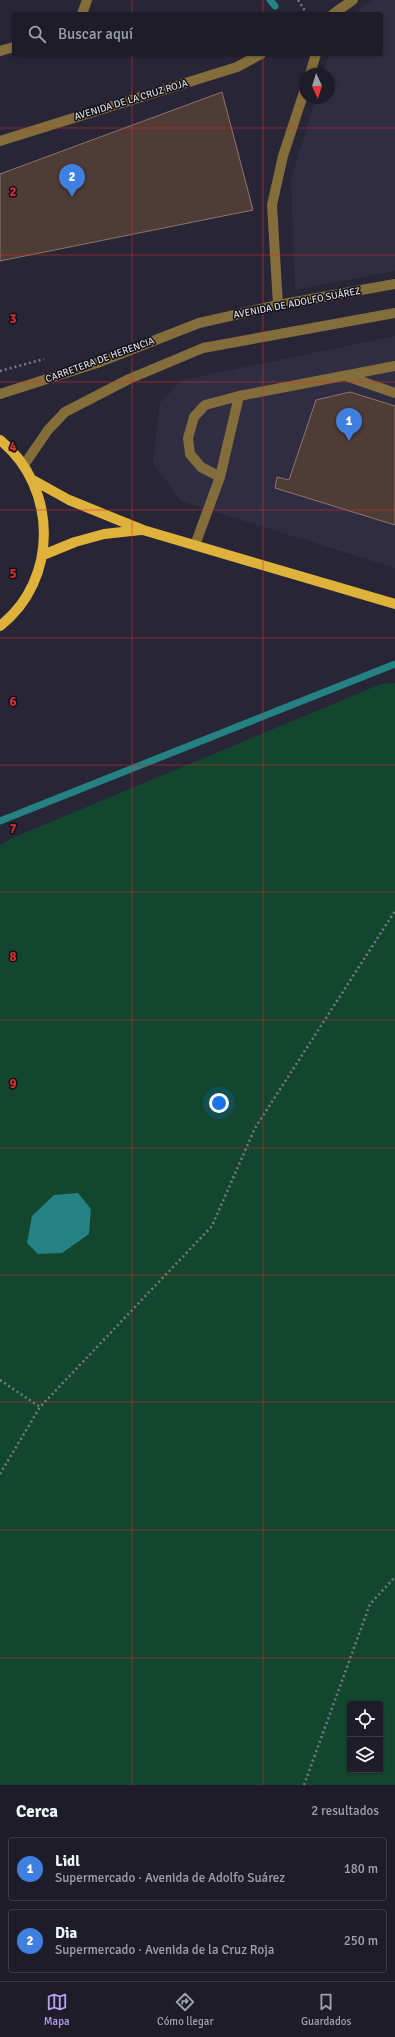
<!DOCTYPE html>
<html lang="es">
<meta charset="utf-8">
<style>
body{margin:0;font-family:Signika,sans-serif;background:#2b2934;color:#f1f3f6}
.controls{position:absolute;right:12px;bottom:12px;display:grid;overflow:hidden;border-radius:4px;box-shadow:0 1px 3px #0004}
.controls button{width:36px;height:36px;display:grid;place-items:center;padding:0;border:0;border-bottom:1px solid #3c3a45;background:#1e1c28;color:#f1f3f6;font:20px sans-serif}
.compass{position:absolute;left:299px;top:68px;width:36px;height:36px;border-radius:50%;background:#1e1c28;box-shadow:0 1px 3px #0004;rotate:176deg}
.you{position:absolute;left:219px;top:1103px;width:14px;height:14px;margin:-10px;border:3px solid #fff;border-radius:50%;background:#1a73e8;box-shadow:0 0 0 6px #1a73e833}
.badge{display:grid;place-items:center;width:26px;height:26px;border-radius:50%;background:#bca0f2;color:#fff;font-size:13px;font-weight:700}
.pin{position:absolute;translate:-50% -33px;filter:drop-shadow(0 1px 2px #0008)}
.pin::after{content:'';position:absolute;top:21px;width:14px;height:12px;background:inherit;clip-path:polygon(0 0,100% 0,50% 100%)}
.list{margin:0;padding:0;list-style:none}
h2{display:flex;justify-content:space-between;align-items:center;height:52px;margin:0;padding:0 16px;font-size:17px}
h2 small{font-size:13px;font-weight:400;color:#a1a1a8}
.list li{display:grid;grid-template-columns:26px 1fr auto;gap:12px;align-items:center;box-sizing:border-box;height:64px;margin:0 8px 8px;padding:0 8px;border:1px solid #3c3a45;border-radius:4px}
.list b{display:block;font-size:15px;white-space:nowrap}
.list p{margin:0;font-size:13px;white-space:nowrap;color:#a1a1a8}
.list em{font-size:13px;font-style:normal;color:#a1a1a8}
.icon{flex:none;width:22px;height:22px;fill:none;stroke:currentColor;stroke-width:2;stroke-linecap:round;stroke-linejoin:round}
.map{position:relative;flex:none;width:395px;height:1785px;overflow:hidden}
.search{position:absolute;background:#1e1c28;box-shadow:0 1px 3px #0004;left:12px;right:12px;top:12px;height:44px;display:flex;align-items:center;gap:10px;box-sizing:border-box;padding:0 14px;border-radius:4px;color:#a1a1a8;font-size:15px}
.sheet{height:196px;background:#1e1c28}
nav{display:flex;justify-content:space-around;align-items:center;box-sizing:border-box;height:56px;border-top:1px solid #3c3a45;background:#1e1c28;font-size:11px;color:#a1a1a8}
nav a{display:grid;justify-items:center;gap:2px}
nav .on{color:#bca0f2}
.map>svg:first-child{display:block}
.built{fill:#302d43}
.green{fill:#12462e;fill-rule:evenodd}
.water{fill:#248283}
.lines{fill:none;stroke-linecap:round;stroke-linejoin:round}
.stream{stroke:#248283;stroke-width:7}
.building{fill:#503c36;stroke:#8c756e}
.path{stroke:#7a7886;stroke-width:2.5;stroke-dasharray:2 3;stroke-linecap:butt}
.minor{stroke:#836e3b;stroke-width:10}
.major{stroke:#dfb23c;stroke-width:10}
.grid{fill:none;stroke:#d63131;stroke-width:1;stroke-opacity:0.55}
.labels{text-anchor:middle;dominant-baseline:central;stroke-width:3;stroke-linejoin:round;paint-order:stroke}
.street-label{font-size:10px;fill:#dad9e4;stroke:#111017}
.grid-label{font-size:13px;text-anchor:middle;font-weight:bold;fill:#d63131;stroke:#111017;stroke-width:3;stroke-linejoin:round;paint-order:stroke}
</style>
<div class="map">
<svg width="395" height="1785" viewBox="0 0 395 1785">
<rect width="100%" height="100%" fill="#282536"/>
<path class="built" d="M372,0H395V271L295,290L291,179L316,98H329V74H323L329,54H381V14H353Z
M395,336V568L181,501L153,463L160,403L182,380Z"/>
<path class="green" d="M395,683V1785H0V845L12,838L381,684ZM350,1704H380V1770H350Z"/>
<path class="water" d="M78,1193L91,1209L89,1234L62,1253L38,1254L27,1243L32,1216L54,1195Z"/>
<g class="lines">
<path class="stream" d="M270,0L275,6
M0,821L395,664"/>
</g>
<path class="building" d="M222,92L253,210L0,261V174Z
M350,392L395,406V525L275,488L277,477L289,480L316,400Z"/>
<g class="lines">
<path class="path" d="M298,0L307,14
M0,371L44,359
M0,1380L40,1407
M0,1474L40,1407L212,1226L255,1128L395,911
M304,1785L370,1604L395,1577"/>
<path class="minor" d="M82,14L87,0
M333,14L353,0
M0,51L14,47
M310,74L316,54
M0,141L237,67L261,54
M278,305L272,205L283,156L305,89
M346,376L395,393
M0,394L97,363L199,323L278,305L395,284
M24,465L48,430L65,412L129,379L203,348L395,313
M220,477L201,467L190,454L188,438L194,417L205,405L239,396L395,366
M195,545L220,477L239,396"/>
<path class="major" d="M0,440C58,487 59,580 0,626
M33,480L69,500L143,530L395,604
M43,555L75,542L104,534L141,530"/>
</g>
<path class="grid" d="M132,0V14M263,0V14M132,54V1785M263,54V1785M0,128H395M0,255H395M0,382H395M0,510H395M0,638H395M0,765H395M0,892H395M0,1020H395M0,1148H395M0,1275H395M0,1402H395M0,1530H395M0,1658H395"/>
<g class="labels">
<g class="street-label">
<text transform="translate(131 100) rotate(-17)">AVENIDA DE LA CRUZ ROJA</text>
<text transform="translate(297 303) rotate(-11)">AVENIDA DE ADOLFO SUÁREZ</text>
<text transform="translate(100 360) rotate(-20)">CARRETERA DE HERENCIA</text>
</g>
</g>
<g class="grid-label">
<text x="13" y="196">2</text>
<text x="13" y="323">3</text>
<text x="13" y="451">4</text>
<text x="13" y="578">5</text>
<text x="13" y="706">6</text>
<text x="13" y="833">7</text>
<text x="13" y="961">8</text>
<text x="13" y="1088">9</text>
</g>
</svg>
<div class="controls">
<button><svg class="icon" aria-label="locate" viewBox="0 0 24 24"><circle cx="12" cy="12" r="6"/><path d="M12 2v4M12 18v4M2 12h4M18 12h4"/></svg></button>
<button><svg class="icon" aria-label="layers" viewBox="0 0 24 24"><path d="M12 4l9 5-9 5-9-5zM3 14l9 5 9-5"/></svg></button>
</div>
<svg class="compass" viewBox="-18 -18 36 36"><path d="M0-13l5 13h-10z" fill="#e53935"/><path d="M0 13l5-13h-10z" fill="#a1a1a8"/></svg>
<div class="you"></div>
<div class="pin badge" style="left:349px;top:441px;background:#3f7fe0">1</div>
<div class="pin badge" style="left:72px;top:197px;background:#3f7fe0">2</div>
<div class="search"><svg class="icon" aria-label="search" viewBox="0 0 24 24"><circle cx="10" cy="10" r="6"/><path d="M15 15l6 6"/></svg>Buscar aquí</div>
</div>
<section class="sheet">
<h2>Cerca<small>2 resultados</small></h2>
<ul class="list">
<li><span class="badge" style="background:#3f7fe0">1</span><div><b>Lidl</b><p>Supermercado · Avenida de Adolfo Suárez</p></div><em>180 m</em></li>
<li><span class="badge" style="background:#3f7fe0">2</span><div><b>Dia</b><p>Supermercado · Avenida de la Cruz Roja</p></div><em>250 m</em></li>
</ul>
</section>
<nav>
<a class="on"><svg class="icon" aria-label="map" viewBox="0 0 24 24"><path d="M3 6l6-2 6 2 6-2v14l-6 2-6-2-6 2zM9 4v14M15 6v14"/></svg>Mapa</a>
<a><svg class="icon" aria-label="directions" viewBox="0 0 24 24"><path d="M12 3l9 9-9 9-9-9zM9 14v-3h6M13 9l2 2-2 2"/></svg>Cómo llegar</a>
<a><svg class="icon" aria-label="saved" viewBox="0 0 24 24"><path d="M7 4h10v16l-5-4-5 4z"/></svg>Guardados</a>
</nav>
